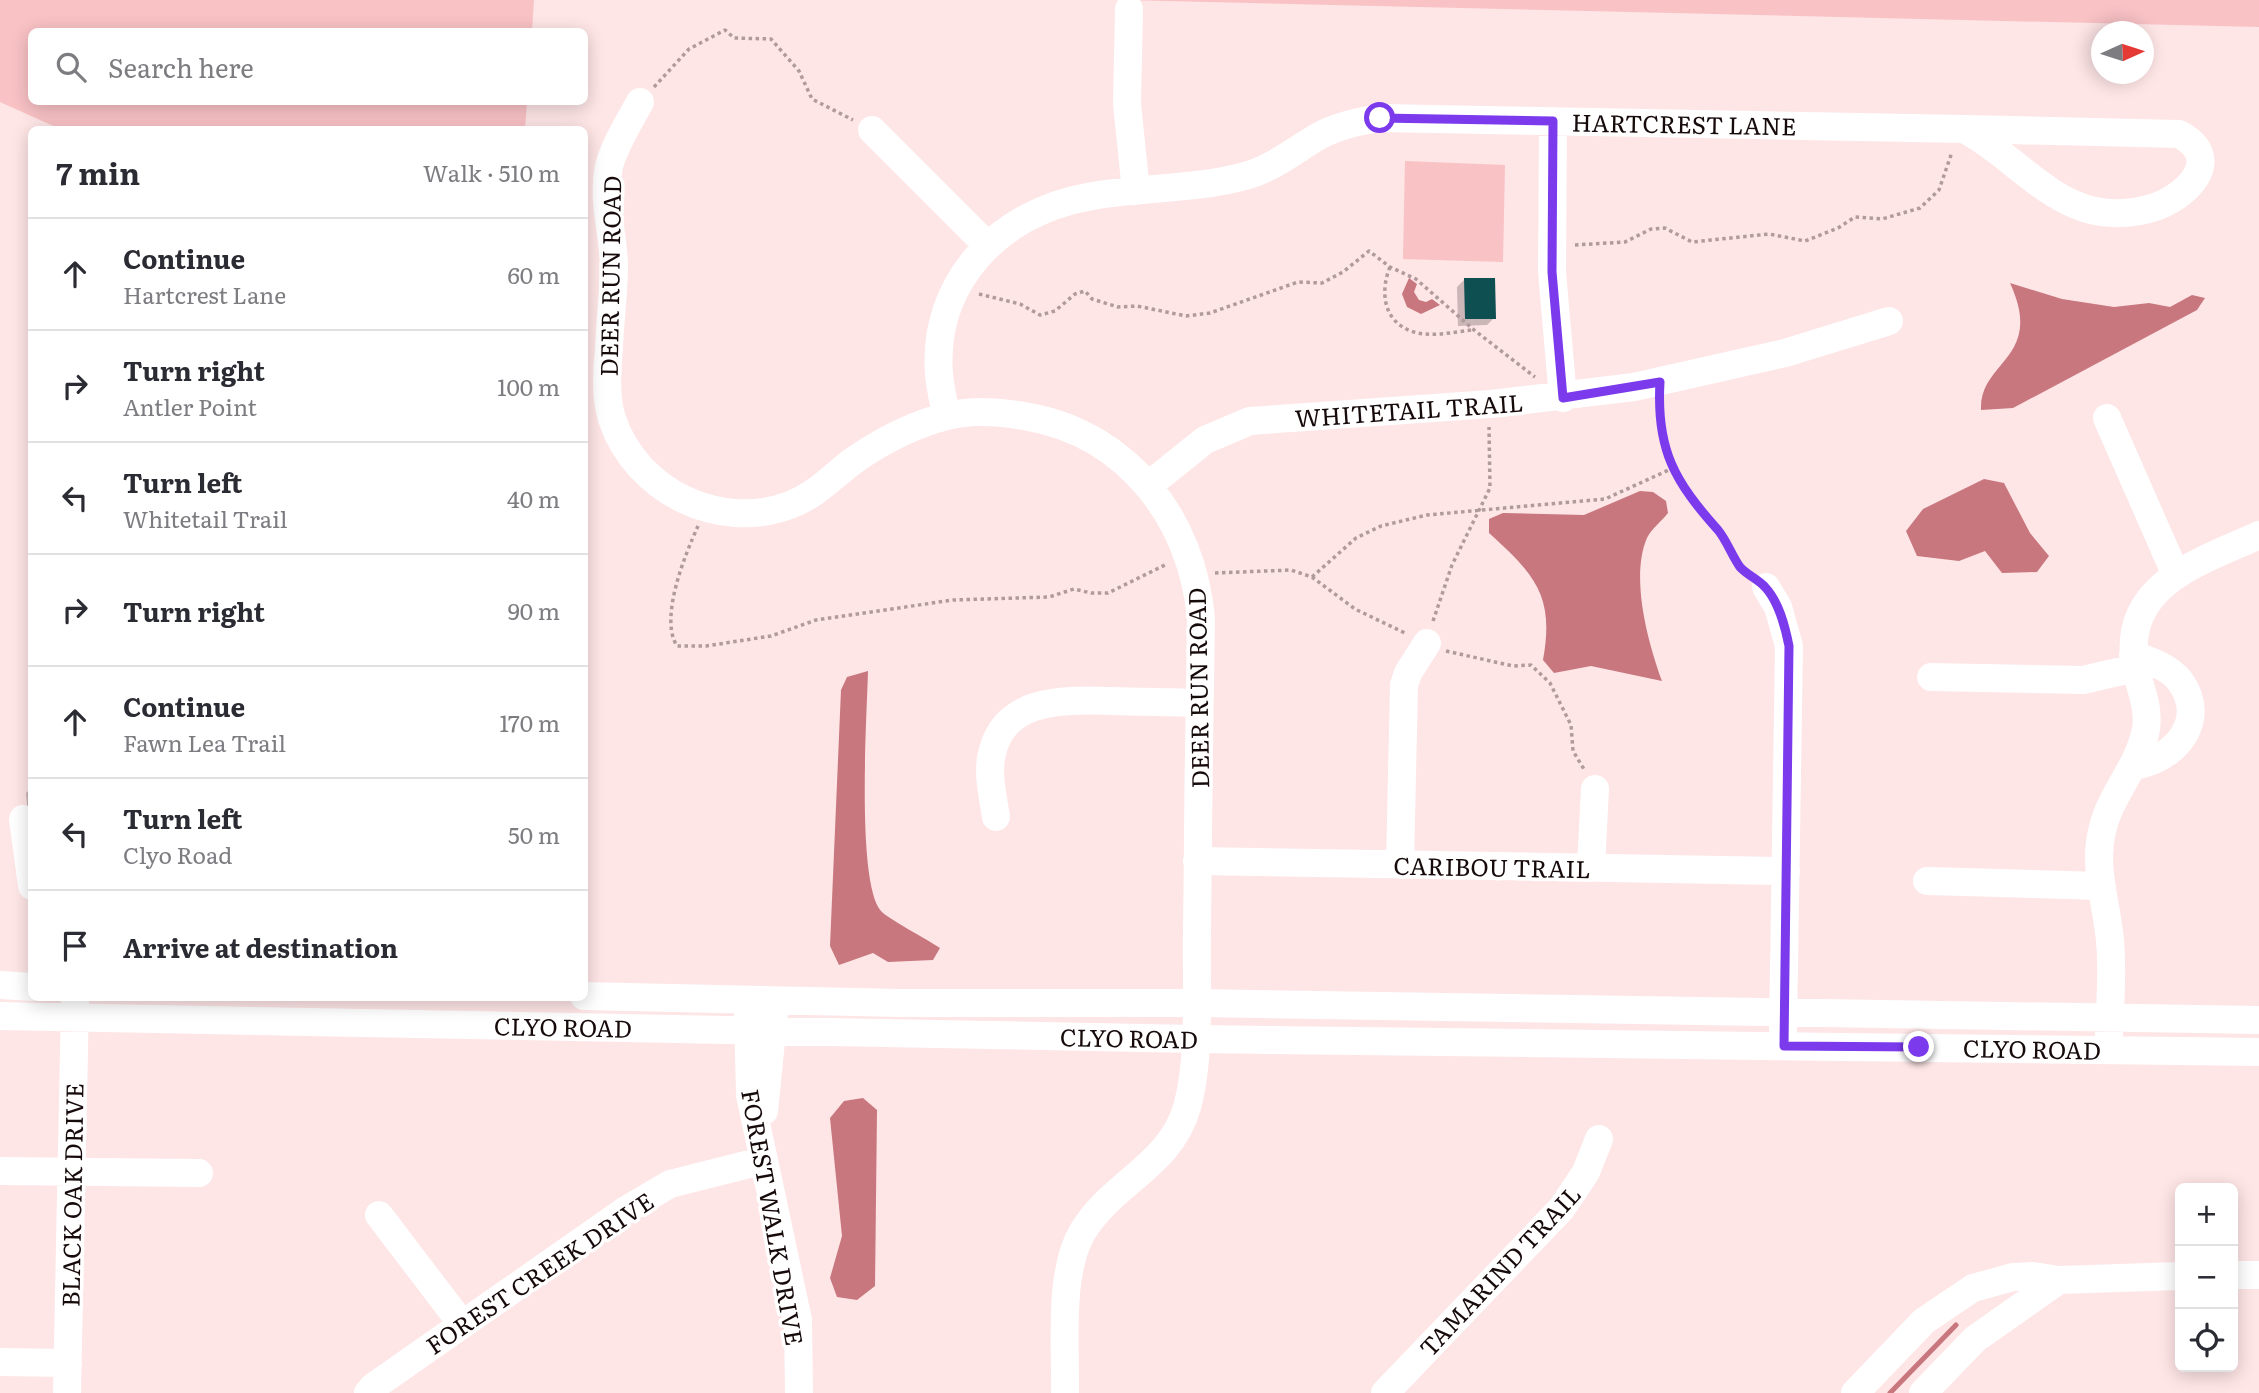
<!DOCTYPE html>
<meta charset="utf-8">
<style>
body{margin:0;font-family:Literata,serif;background:#f2f2f3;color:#2b2b33}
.controls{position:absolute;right:21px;bottom:21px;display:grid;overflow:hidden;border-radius:10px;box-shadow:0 4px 18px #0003}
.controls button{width:63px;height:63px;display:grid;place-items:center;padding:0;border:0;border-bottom:2px solid #e1e1e2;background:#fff;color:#2b2b33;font:35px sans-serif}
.compass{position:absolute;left:2091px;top:21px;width:63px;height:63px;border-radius:50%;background:#fff;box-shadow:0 4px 18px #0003;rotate:87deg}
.stop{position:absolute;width:21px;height:21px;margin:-16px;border:5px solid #7c3aed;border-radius:50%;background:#fff}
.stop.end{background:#7c3aed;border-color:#fff;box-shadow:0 2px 7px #0008}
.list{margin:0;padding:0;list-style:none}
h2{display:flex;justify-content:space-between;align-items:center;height:91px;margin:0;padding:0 28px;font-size:30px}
h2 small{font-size:23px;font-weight:400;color:#7c7c81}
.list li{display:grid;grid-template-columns:46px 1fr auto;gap:21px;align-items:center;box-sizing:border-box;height:112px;padding:0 28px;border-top:2px solid #e1e1e2}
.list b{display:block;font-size:26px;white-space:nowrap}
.list p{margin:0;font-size:23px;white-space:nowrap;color:#7c7c81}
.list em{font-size:23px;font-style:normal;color:#7c7c81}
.icon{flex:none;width:38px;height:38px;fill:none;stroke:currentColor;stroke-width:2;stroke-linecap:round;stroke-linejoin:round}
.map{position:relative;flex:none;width:2259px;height:1393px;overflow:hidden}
.search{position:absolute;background:#fff;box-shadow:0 4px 18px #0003;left:28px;top:28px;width:560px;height:77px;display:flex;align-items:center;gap:18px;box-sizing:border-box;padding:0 24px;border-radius:10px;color:#7c7c81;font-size:26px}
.panel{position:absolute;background:#fff;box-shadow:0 4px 18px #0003;left:28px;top:126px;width:560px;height:875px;border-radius:10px}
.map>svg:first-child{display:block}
.green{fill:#f9c2c5}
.water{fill:#c8777e}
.shadow{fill:#0003}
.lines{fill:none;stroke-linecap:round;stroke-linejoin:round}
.stream{stroke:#c8777e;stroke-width:5}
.building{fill:#0e4f52}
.path{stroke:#b09b9c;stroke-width:3.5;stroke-dasharray:3.5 3.5;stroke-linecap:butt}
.minor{stroke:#fff;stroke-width:28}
.route{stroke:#7c3aed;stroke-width:9}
.labels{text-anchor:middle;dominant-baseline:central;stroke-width:7;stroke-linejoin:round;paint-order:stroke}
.street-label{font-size:24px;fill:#170a0b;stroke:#fff}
</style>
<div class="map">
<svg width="2259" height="1393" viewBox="0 0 2259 1393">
<rect width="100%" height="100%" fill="#fee5e6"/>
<path class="green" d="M0,0H534L532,31L32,32V102H527L525,129H60L0,102Z
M1126,0H2259V27Z
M1405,161L1505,165L1503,262L1403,259Z"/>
<path class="water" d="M1409,278L1417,284L1414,292L1419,300L1426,302L1432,299L1440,305L1421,314L1407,307L1402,294Z
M2010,283L2062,299L2114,307L2149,303L2170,307L2192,295L2205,298L2197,310L2013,408L1981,410C1979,360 2045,359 2010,283Z
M1984,479L2004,483L2030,533L2049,556L2037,572L2002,573L1985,551L1959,561L1917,556L1906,531L1923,509Z
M1640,491L1653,492L1666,501L1668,513C1662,521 1651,529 1647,538C1630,577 1648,643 1662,681L1591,666L1554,673L1543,660C1555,595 1534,574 1489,533V519L1503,513L1584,515Z
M868,671C867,714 856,882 881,911C885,917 930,941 940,948L933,960L888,962L873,953L839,965L830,946L841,690L847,677Z
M863,1098L877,1110L875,1286L857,1300L837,1297L830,1278L842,1236L830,1118L844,1101Z"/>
<path class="shadow" d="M1464,280L1494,318L1487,325L1458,326L1457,287Z
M32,787V839H30L26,793Z"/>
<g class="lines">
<path class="stream" d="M1890,1393L1956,1325"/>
</g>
<path class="building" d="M1464,278H1495L1496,319H1465Z"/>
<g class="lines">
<path class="path" d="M654,87L689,49L725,30L734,38L771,39L799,71L812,99L853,120
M1575,245L1625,242L1651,229L1665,228L1692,242L1769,234L1805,241L1838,228L1855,217L1882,219L1920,208L1939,190L1952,152
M1390,267C1380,291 1383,321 1411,331C1429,338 1453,332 1472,330
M979,294L1020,304L1040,315L1055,311L1075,294L1085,291L1092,299L1118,307L1137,306L1186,316L1210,313L1298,282L1322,283L1343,272L1369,251L1390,267L1416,279L1474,330L1535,377
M1659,405L1671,469L1747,573
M698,526C685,555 659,618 677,646H706L771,636L816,620L953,600L1049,597L1074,589L1091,593H1108L1167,564
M1215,573L1291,570L1312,577L1355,609L1407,634
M1312,577L1356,538L1381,526L1427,515L1605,499L1671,469
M1433,621L1452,565L1490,488L1489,427
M1446,651L1513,666L1531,665L1550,683L1571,725L1573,751L1585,771"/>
<path class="minor" d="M1129,9L1127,104L1136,191
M640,102C629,122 615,144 609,166C602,201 613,231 614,265C614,292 610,320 609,348C607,371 605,396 612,419C636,491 719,532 790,505C816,495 832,477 853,461C883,440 912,425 947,416C973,409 1003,412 1029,417C1129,435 1193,521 1201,619C1199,723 1198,828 1197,932C1196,984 1201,1058 1187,1107C1171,1165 1112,1183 1083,1231C1058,1272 1066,1345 1065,1393
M1553,121L1552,272L1563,398
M1964,129L2179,134C2223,157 2191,193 2158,206C2138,213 2115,215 2095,211C2044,200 2009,152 1964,129Z
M872,130L986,244
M946,416C944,402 940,388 939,374C932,281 1000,213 1087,197C1139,187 1194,190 1245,176C1272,169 1295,150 1319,136C1337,126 1360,121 1380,118L1964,129
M2107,418L2176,575
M1149,485L1205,440L1250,421L1491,404L1634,387L1785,353L1889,321
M1766,587L1778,607L1789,646L1783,1033
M2133,655C2150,661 2168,666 2180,681C2209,721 2174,760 2134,766
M1931,677L2083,680L2135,668
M996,817C993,797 988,777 991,758C1002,696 1065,700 1113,701C1142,702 1171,702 1199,703
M23,819L32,886
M1197,861L1786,871
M1400,865L1404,685L1408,673L1427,643
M1591,867L1595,789
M1927,881L2101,886
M0,985L32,987
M584,996L901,1003H1197L2259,1020
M748,1013L750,1095L798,1320L799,1393
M0,1016L1194,1039L2259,1052
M2109,1036C2110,1004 2113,973 2110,941C2107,904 2093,868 2102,831C2110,794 2139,767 2146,729C2150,703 2136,682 2134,657C2127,582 2203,561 2259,535
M764,1111L774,1012
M0,1171L199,1173
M379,1215L462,1324
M2233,1275H2259
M0,1362L68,1363
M67,1393L75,1000
M368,1393L373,1387L626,1210L670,1184L761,1161
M1385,1393L1562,1208L1586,1172L1599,1139
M1855,1393L1924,1321L1973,1288L2013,1277L2033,1276L2059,1280L2180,1276
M1923,1393L1975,1339L2059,1280"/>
</g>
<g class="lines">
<path class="route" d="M1380,118L1553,121L1552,272L1563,398L1660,382C1656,450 1675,482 1718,530C1727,541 1732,556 1740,567C1747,575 1758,579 1765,587C1779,602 1785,626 1789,646L1784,1046L1919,1047"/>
</g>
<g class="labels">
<g class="street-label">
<text transform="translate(1684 123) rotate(1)">HARTCREST LANE</text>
<text transform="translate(609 276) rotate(-89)">DEER RUN ROAD</text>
<text transform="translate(1409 409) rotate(-4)">WHITETAIL TRAIL</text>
<text transform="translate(1197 688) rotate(-91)">DEER RUN ROAD</text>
<text transform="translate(1492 866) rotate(1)">CARIBOU TRAIL</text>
<text transform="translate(563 1026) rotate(1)">CLYO ROAD</text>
<text transform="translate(1129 1037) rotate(1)">CLYO ROAD</text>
<text transform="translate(2032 1048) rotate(1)">CLYO ROAD</text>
<text transform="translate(71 1195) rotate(-89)">BLACK OAK DRIVE</text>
<text transform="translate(774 1217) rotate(80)">FOREST WALK DRIVE</text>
<text transform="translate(1499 1270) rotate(-47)">TAMARIND TRAIL</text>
<text transform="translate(539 1272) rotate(-34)">FOREST CREEK DRIVE</text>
</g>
</g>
</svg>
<div class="controls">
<button>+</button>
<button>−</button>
<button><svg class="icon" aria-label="locate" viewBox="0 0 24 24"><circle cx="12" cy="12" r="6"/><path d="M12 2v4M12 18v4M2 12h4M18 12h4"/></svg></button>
</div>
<svg class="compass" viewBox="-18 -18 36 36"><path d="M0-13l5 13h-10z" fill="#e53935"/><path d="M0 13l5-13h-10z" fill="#7c7c81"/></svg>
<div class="stop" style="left:1380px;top:118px"></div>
<div class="stop end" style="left:1919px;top:1047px"></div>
<div class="search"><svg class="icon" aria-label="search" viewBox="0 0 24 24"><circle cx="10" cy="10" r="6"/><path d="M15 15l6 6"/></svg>Search here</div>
<section class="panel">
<h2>7 min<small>Walk · 510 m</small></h2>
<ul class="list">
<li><svg class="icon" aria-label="ahead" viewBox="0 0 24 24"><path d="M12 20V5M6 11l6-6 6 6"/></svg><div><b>Continue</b><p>Hartcrest Lane</p></div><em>60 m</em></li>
<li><svg class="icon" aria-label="right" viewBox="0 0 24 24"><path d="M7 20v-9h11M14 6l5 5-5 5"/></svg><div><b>Turn right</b><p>Antler Point</p></div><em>100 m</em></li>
<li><svg class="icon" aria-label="left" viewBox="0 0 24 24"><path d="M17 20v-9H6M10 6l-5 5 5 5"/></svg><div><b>Turn left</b><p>Whitetail Trail</p></div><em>40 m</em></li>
<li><svg class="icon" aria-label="right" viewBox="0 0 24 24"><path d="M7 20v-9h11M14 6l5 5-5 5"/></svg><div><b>Turn right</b></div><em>90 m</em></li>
<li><svg class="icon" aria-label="ahead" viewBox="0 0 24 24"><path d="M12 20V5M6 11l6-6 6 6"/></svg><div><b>Continue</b><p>Fawn Lea Trail</p></div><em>170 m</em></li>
<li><svg class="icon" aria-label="left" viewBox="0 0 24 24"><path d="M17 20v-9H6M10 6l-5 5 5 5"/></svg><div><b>Turn left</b><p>Clyo Road</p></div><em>50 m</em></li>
<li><svg class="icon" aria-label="arrive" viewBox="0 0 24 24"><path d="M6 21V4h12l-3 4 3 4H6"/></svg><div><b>Arrive at destination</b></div></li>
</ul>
</section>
</div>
